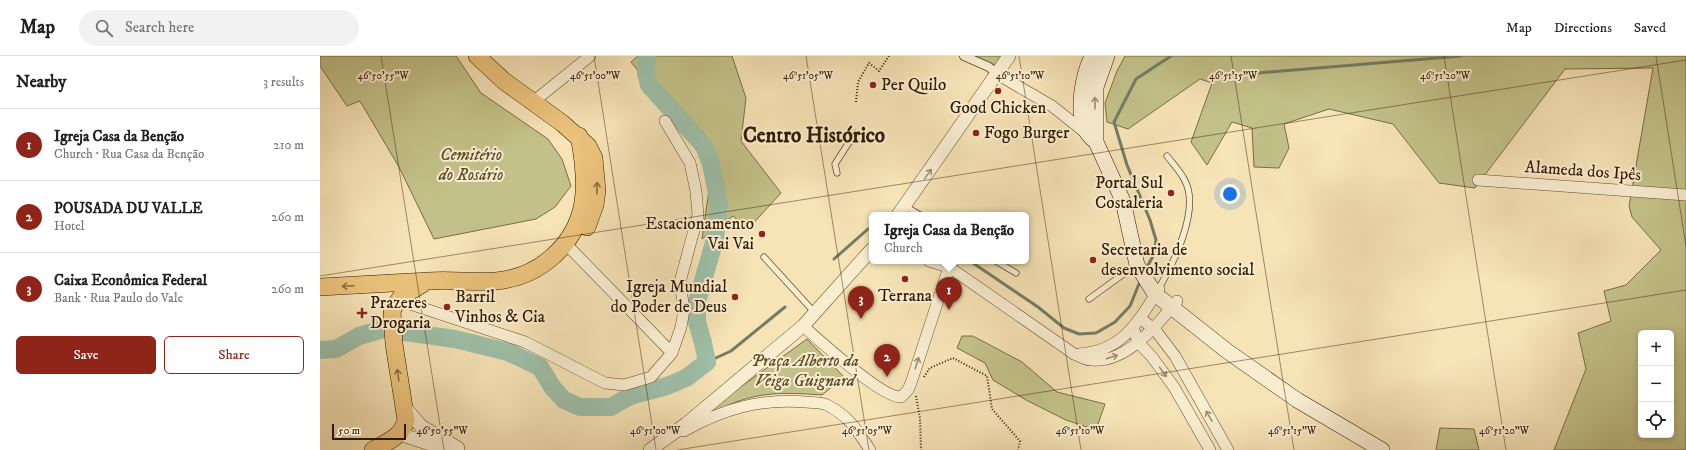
<!DOCTYPE html>
<meta charset="utf-8">
<style>
body{margin:0;font-family:"IM FELL DW Pica",serif;background:#f2f2f2;color:#202124}
.controls{position:absolute;right:12px;bottom:12px;display:grid;overflow:hidden;border-radius:6px;box-shadow:0 2px 6px #0003}
.controls button{width:36px;height:36px;display:grid;place-items:center;padding:0;border:0;border-bottom:1px solid #e0e0e0;background:#fff;color:#202124;font:20px sans-serif}
.scale{position:absolute;left:12px;bottom:10px;width:74px;box-sizing:border-box;padding-left:4px;border:2px solid #321900;border-top:0;font-size:11px;line-height:14px;white-space:nowrap;color:#321900;-webkit-text-stroke:3px #f9edd0;paint-order:stroke}
.you{position:absolute;left:910px;top:138px;width:14px;height:14px;margin:-10px;border:3px solid #fff;border-radius:50%;background:#1a73e8;box-shadow:0 0 0 6px #1a73e833}
.badge{display:grid;place-items:center;width:26px;height:26px;border-radius:50%;background:#8f2418;color:#fff;font-size:13px;font-weight:700}
.pin{position:absolute;translate:-50% -33px;filter:drop-shadow(0 1px 2px #0008)}
.pin::after{content:'';position:absolute;top:21px;width:14px;height:12px;background:inherit;clip-path:polygon(0 0,100% 0,50% 100%)}
.popup{position:absolute;left:549px;top:156px;width:160px;height:52px;box-sizing:border-box;display:grid;place-content:center;border-radius:6px;background:#fff;filter:drop-shadow(0 1px 3px #0005);font-size:13px;white-space:nowrap;color:#757577}
.popup b{font-size:15px;color:#202124}
.popup::after{content:'';position:absolute;left:50%;top:100%;margin-left:-8px;border:8px solid transparent;border-top-color:#fff}
.list{margin:0;padding:0;list-style:none}
h2{display:flex;justify-content:space-between;align-items:center;height:52px;margin:0;padding:0 16px;font-size:17px}
h2 small{font-size:13px;font-weight:400;color:#757577}
.list li{display:grid;grid-template-columns:26px 1fr auto;gap:12px;align-items:center;box-sizing:border-box;height:72px;padding:0 16px;border-top:1px solid #e0e0e0}
.list b{display:block;font-size:15px;white-space:nowrap}
.list p{margin:0;font-size:13px;white-space:nowrap;color:#757577}
.list em{font-size:13px;font-style:normal;color:#757577}
.actions{display:flex;gap:8px;padding:12px 16px}
.actions a{flex:1;padding:9px 0;border:1px solid #8f2418;border-radius:6px;text-align:center;font-size:14px;color:#8f2418}
.actions .main{background:#8f2418;color:#fff}
.icon{flex:none;width:22px;height:22px;fill:none;stroke:currentColor;stroke-width:2;stroke-linecap:round;stroke-linejoin:round}
.map{position:relative;flex:none;width:1366px;height:394px;overflow:hidden}
header{display:flex;align-items:center;gap:24px;box-sizing:border-box;height:56px;padding:0 20px;background:#fff;border-bottom:1px solid #e0e0e0}
header strong{font-size:19px}
nav{display:flex;gap:22px;margin-inline-start:auto;font-size:14px}
.search{width:280px;height:36px;background:#f2f2f2;display:flex;align-items:center;gap:10px;box-sizing:border-box;padding:0 14px;border-radius:22px;color:#757577;font-size:15px}
main{display:flex}
aside{flex:1;background:#fff}
.map>svg:first-child{display:block}
.green{fill:#c3c189;stroke:#7a6d44;fill-rule:evenodd}
.lines{fill:none;stroke-linecap:round;stroke-linejoin:round}
.stream{stroke:#737d65;stroke-width:3}
.river{stroke:#9ebfa8;stroke-width:18}
.service-casing{stroke:#634c2e;stroke-width:7}
.pedestrian-casing{stroke:#634c2e;stroke-width:10}
.minor-casing{stroke:#634c2e;stroke-width:12}
.tertiary-casing{stroke:#634c2e;stroke-width:14}
.secondary-casing{stroke:#321900;stroke-width:16}
.primary-casing{stroke:#321900;stroke-width:18}
.path{stroke:#321900;stroke-width:2;stroke-dasharray:1 2;stroke-linecap:butt}
.service{stroke:#f9edd0;stroke-width:5.5}
.pedestrian{stroke:#f9edd0;stroke-width:8}
.minor{stroke:#f9edd0;stroke-width:11}
.tertiary{stroke:#f9edd0;stroke-width:13}
.secondary{stroke:#f9edd0;stroke-width:15}
.primary{stroke:#ebc27b;stroke-width:17}
.oneway{stroke:#9f8e72}
.oneway2{stroke:#8e6e3e}
.ticks{fill:none;stroke:#321900;stroke-width:1;stroke-opacity:0.45}
.poi-dot{fill:#8f2418;stroke:#f9edd0;stroke-width:1.5}
.labels{text-anchor:middle;dominant-baseline:central;stroke-width:4;stroke-linejoin:round;paint-order:stroke}
.poi-label{font-size:17px;fill:#321900;stroke:#f9edd0;text-anchor:start}
.park-label{font-size:17px;font-style:italic;fill:#5e4b29;stroke:#f9edd0}
.street-label{font-size:17px;fill:#321900;stroke:#f9edd0}
.district-label{font-size:21px;font-weight:bold;fill:#321900;stroke:#f9edd0}
.ticks-label{font-size:10px;text-anchor:middle;fill:#321900;stroke:#f9edd0;stroke-width:4;stroke-linejoin:round;paint-order:stroke}
</style>
<header>
<strong>Map</strong>
<div class="search"><svg class="icon" aria-label="search" viewBox="0 0 24 24"><circle cx="10" cy="10" r="6"/><path d="M15 15l6 6"/></svg>Search here</div>
<nav><a>Map</a><a>Directions</a><a>Saved</a></nav>
</header>
<main>
<aside>
<h2>Nearby<small>3 results</small></h2>
<ul class="list">
<li><span class="badge">1</span><div><b>Igreja Casa da Benção</b><p>Church · Rua Casa da Benção</p></div><em>210 m</em></li>
<li><span class="badge">2</span><div><b>POUSADA DU VALLE</b><p>Hotel</p></div><em>260 m</em></li>
<li><span class="badge">3</span><div><b>Caixa Econômica Federal</b><p>Bank · Rua Paulo do Vale</p></div><em>260 m</em></li>
</ul>
<div class="actions"><a class="main">Save</a><a>Share</a></div>
</aside>
<div class="map">
<svg width="1366" height="394" viewBox="0 0 1366 394">
<rect width="100%" height="100%" fill="#f6e3b6"/>
<filter id="stains"><feTurbulence type="fractalNoise" baseFrequency=".005" numOctaves="4"/><feColorMatrix values="0 0 0 0 .2 0 0 0 0 .09 0 0 0 0 .02 0 0 0 .5 -.17"/></filter>
<radialGradient id="worn" r=".72"><stop offset=".6" stop-color="#630" stop-opacity="0"/><stop offset="1" stop-color="#630" stop-opacity=".3"/></radialGradient>
<path class="green" d="M0,0H136L161,37L228,83L242,103L251,130L235,151L216,163L114,183L79,111L40,45L27,50L0,10Z
M318,0H412L426,42L421,85L461,137L428,173L413,160L382,183L389,134L382,95L311,6Z
M650,0H685L677,12Z
M805,0H1366V394H1234L1266,313L1258,277L1291,265L1284,235L1306,229L1341,194L1312,161L1309,150L1333,12L1245,13L1155,132L1119,127L1073,68L1009,53L964,68L969,92L959,112L934,111L932,72L912,66L887,109L871,86L892,27L880,23L808,73L787,66L785,47L797,15ZM1321,277H1351V379H1321Z
M642,280H653L702,306L737,336L785,348L776,374L746,364L706,344L673,324L665,307L637,292Z
M487,283L524,321L502,339C470,337 447,335 416,346C402,351 391,359 376,363Z
M1120,372L1154,373L1159,394H1116Z"/>
<g class="lines">
<path class="stream" d="M938,17L1141,0
M514,203L548,173H552
M650,205L718,251L744,272L759,278L776,277L795,266L810,250L821,223
M825,215L834,198L836,184L830,164L807,109L794,66L816,23L851,0
M387,306L411,295L465,251"/>
<path class="river" d="M0,294L16,293L39,280L63,273L135,283L188,296L220,311L233,332L244,344L260,351H291L310,340L347,330L366,322L387,306L383,287L377,266V246L395,183L399,149L391,108L384,90L329,29L326,17L327,0"/>
<defs>
<path id="service" d="M517,117L515,108L535,77
M585,150L600,159
M444,201L495,257
M676,205L696,217
M839,232C854,207 880,153 865,125C861,116 853,108 847,100
M769,243L816,209"/>
<path id="pedestrian" d="M644,0L669,11L677,18"/>
<path id="minor" d="M677,18L732,50L766,77
M213,46L270,0
M1158,124L1366,139
M246,188L352,297
M609,205L629,211L754,298C760,300 766,304 771,304C806,308 837,269 857,245
M78,244L205,286L285,327L304,329L331,321L352,297L361,271L364,254L360,226L378,159L376,135L370,107L345,65
M820,262L836,275L855,300L908,394
M483,270C500,285 562,342 581,341L588,334L591,327L629,211
M813,271L818,286L832,301L854,331L890,394
M759,298C803,295 817,267 839,233
M364,375C403,353 441,342 486,346C492,347 501,346 507,349C529,360 537,374 550,394"/>
<path id="tertiary" d="M578,159L689,0
M83,349L101,370L138,392
M80,378L116,390L134,392
M330,394L366,368L483,270L552,193"/>
<path id="secondary" d="M772,0C763,19 757,50 764,71C766,77 771,82 776,86L803,145L817,209L835,238L907,295L977,344L1062,394
M776,86V31L787,0"/>
<path id="primary" d="M157,0L184,25L242,67L268,90L274,102L277,135L275,149L267,171
M0,231C36,229 73,227 109,225C131,223 154,227 176,225C196,223 215,216 231,202C270,169 268,127 259,80
M53,394C67,386 82,381 86,364L74,288L72,254L81,241L104,227"/>
</defs>
<use href="#service" class="service-casing"/>
<use href="#pedestrian" class="pedestrian-casing"/>
<use href="#minor" class="minor-casing"/>
<use href="#tertiary" class="tertiary-casing"/>
<use href="#secondary" class="secondary-casing"/>
<use href="#primary" class="primary-casing"/>
<path class="path" d="M536,46L538,26L549,7L559,15L569,0
M604,321L610,312L633,302L667,320L672,353L700,385L698,394
M596,340L600,362L601,394"/>
<use href="#service" class="service"/>
<use href="#pedestrian" class="pedestrian"/>
<use href="#minor" class="minor"/>
<use href="#tertiary" class="tertiary"/>
<use href="#secondary" class="secondary"/>
<use href="#primary" class="primary"/>
</g>
<defs><path id="oneway-shaft" d="M-6 0H5M1.5-3L5.5 0L1.5 3" fill="none" stroke-width="1.6" stroke-linecap="round" stroke-linejoin="round"/></defs>
<g class="oneway">
<use href="#oneway-shaft" transform="translate(775 47) rotate(-90)"/>
<use href="#oneway-shaft" transform="translate(608 118) rotate(-55)"/>
<use href="#oneway-shaft" transform="translate(792 301) rotate(-18)"/>
<use href="#oneway-shaft" transform="translate(597 307) rotate(-72)"/>
<use href="#oneway-shaft" transform="translate(843 316) rotate(54)"/>
<use href="#oneway-shaft" transform="translate(889 360) rotate(-120)"/>
</g>
<g class="oneway2">
<use href="#oneway-shaft" transform="translate(277 132) rotate(-88)"/>
<use href="#oneway-shaft" transform="translate(28 230) rotate(177)"/>
<use href="#oneway-shaft" transform="translate(78 319) rotate(-98)"/>
</g>
<path class="ticks" d="M61,0L124,394M274,0L336,394M486,0L549,394M699,0L761,394M911,0L974,394M1124,0L1186,394M1336,0L1366,190M0,220L1366,4M357,394L1366,234"/>
<g class="poi-dot">
<circle cx="553" cy="29" r="4"/>
<circle cx="678" cy="35" r="4"/>
<circle cx="656" cy="77" r="4"/>
<circle cx="851" cy="137" r="4"/>
<circle cx="442" cy="178" r="4"/>
<circle cx="773" cy="204" r="4"/>
<circle cx="585" cy="223" r="4"/>
<circle cx="415" cy="241" r="4"/>
<circle cx="127" cy="251" r="4"/>
<path d="M40 251h4v4h4v4h-4v4h-4v-4h-4v-4h4z"/>
</g>
<g class="labels">
<g class="poi-label">
<text x="561" y="29">Per Quilo</text>
<text x="678" y="52" text-anchor="middle">Good Chicken</text>
<text x="664" y="77">Fogo Burger</text>
<text x="843" y="127" text-anchor="end">Portal Sul<tspan x="843" dy="20">Costaleria</tspan></text>
<text x="434" y="168" text-anchor="end">Estacionamento<tspan x="434" dy="20">Vai Vai</tspan></text>
<text x="781" y="194">Secretaria de<tspan x="781" dy="20">desenvolvimento social</tspan></text>
<text x="407" y="231" text-anchor="end">Igreja Mundial<tspan x="407" dy="20">do Poder de Deus</tspan></text>
<text x="585" y="240" text-anchor="middle">Terrana</text>
<text x="135" y="241">Barril<tspan x="135" dy="20">Vinhos &amp; Cia</tspan></text>
<text x="50" y="247">Prazeres<tspan x="50" dy="20">Drogaria</tspan></text>
</g>
<g class="park-label">
<text x="151" y="99">Cemitério<tspan x="151" dy="20">do Rosário</tspan></text>
<text x="485" y="305">Praça Alberto da<tspan x="485" dy="20">Veiga Guignard</tspan></text>
</g>
<g class="street-label">
<text transform="translate(1263 115) rotate(4)">Alameda dos Ipês</text>
</g>
<g class="district-label">
<text x="494" y="80">Centro Histórico</text>
</g>
</g>
<g class="ticks-label">
<text x="63" y="23">46°50'55"W</text>
<text x="275" y="23">46°51'00"W</text>
<text x="488" y="23">46°51'05"W</text>
<text x="700" y="23">46°51'10"W</text>
<text x="913" y="23">46°51'15"W</text>
<text x="1125" y="23">46°51'20"W</text>
<text x="122" y="378">46°50'55"W</text>
<text x="335" y="378">46°51'00"W</text>
<text x="547" y="378">46°51'05"W</text>
<text x="760" y="378">46°51'10"W</text>
<text x="972" y="378">46°51'15"W</text>
<text x="1184" y="378">46°51'20"W</text>
</g>
<rect width="100%" height="100%" filter="url(#stains)"/>
<rect width="100%" height="100%" fill="url(#worn)"/>
</svg>
<div class="controls">
<button>+</button>
<button>−</button>
<button><svg class="icon" aria-label="locate" viewBox="0 0 24 24"><circle cx="12" cy="12" r="6"/><path d="M12 2v4M12 18v4M2 12h4M18 12h4"/></svg></button>
</div>
<div class="scale">50 m</div>
<div class="you"></div>
<div class="pin badge" style="left:629px;top:254px">1</div>
<div class="popup"><b>Igreja Casa da Benção</b>Church</div>
<div class="pin badge" style="left:567px;top:321px">2</div>
<div class="pin badge" style="left:541px;top:263px">3</div>
</div>
</main>
